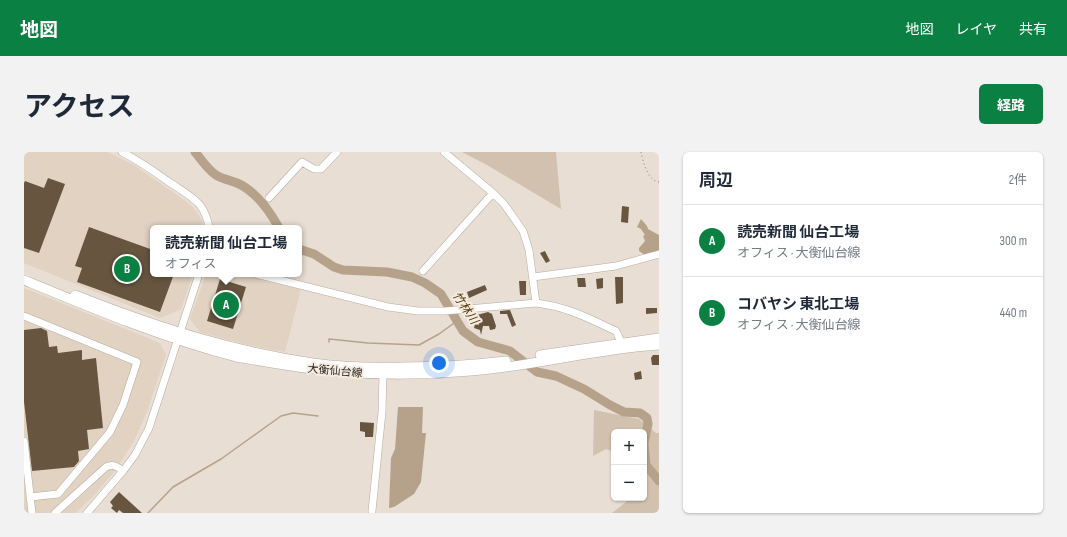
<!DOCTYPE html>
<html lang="ja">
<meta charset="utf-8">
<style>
body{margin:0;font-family:"Sofia Sans Condensed","Noto Sans JP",sans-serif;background:#f2f2f3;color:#1f2937}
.controls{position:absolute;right:12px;bottom:12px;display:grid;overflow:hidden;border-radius:6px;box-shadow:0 1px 3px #0004}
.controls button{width:36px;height:36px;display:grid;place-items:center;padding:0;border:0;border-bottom:1px solid #e0e1e3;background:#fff;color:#1f2937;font:20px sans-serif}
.you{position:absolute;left:415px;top:211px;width:14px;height:14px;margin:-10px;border:3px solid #fff;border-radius:50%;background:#1a73e8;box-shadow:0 0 0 6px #1a73e833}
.badge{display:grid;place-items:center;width:26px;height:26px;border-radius:50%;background:#0b8043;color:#fff;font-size:13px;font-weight:700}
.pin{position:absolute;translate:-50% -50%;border:2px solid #fff;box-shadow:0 1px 4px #0006}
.popup{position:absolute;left:126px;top:73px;width:152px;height:52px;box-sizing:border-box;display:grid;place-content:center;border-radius:6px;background:#fff;filter:drop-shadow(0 1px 3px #0005);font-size:13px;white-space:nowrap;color:#747a83}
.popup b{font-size:15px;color:#1f2937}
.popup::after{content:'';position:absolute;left:50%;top:100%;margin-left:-8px;border:8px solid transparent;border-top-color:#fff}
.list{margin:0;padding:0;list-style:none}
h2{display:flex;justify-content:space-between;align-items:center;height:52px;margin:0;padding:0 16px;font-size:17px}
h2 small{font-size:13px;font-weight:400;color:#747a83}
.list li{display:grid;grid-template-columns:26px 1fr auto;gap:12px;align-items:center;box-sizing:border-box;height:72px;padding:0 16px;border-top:1px solid #e0e1e3}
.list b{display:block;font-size:15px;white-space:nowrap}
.list p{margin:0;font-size:13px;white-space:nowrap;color:#747a83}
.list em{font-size:13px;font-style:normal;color:#747a83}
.map{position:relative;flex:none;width:635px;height:361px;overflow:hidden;border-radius:6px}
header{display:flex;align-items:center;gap:24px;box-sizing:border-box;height:56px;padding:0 20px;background:#0b8043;color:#fff}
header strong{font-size:19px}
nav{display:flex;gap:22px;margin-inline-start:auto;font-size:14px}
.intro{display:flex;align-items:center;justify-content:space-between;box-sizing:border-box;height:96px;padding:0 24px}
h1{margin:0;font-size:28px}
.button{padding:10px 18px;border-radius:6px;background:#0b8043;color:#fff;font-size:14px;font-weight:700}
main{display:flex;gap:24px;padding:0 24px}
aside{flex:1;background:#fff;border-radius:6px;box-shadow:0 1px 3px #0004}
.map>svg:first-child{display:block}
.built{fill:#e1d2c2}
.green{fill:#d1c1ae}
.water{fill:#b6a28b}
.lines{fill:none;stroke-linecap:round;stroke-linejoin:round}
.stream{stroke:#b6a28b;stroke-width:1.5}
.river{stroke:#b6a28b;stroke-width:9}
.building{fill:#675540}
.minor-casing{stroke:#b5aca2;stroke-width:8}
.major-casing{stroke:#b5aca2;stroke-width:10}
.path{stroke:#857e77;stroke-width:1;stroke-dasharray:1 3;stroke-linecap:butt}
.minor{stroke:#fff;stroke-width:7}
.major{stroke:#fff;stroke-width:9}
.labels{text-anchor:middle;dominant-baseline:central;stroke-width:4;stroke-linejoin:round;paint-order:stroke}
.street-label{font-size:11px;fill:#2b2723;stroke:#f5ece0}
.water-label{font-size:12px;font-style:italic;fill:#57390e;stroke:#f5ece0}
</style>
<header>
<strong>地図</strong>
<nav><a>地図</a><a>レイヤ</a><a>共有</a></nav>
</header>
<div class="intro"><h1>アクセス</h1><a class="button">経路</a></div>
<main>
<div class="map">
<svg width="635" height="361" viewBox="0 0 635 361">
<rect width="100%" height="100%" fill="#e8ded3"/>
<path class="built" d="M0,0H83L108,12L163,50L172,59L178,69V76H129V122H169L157,157L136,166L0,111Z
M182,122H223L241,129L277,137L261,200L224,193L176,180L166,167Z
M0,136L136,191L142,203L123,260L110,289L91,319L72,341L52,361H0Z"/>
<path class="green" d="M438,0H532L537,57L463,13Z
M570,258L615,267L632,281H635V361H588L607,346H620V280H590V300L582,297L569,304Z"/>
<path class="water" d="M617,67L623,74L624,77L635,83V99L621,103L615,99V96L621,89L619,84L621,83L617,77L613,75Z
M374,255H399L398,281H402L397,330L390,342L370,355L365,356L367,306L371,297Z"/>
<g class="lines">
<path class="stream" d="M305,190V187L344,191L395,193L415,182L433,169
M124,361L149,335L197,307L257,264L269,261L294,264"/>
<path class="river" d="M171,0C178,8 183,17 192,23C198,27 206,28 213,31C232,39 245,58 255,76
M275,97L290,102L310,115L319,118L363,120L388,125L401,131L417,142L439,179L454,190L486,199L513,220L532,224L560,237L586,253L600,260L616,261L623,266L624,272L620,291
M620,292L622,313L635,329"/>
</g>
<path class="building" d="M24,26L41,32L15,101L0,96V31L1,29L20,36Z
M598,54L605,55L604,71L597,70Z
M65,75L129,98V122H150L136,160L53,130L58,116L51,114Z
M521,99L526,109L522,111L516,101Z
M591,125H599V151L592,152Z
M553,126H561L562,135H554Z
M579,126V136L573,137L572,127Z
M196,127L222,135L209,177L183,169Z
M495,129H502V143H496Z
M461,133L463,138L445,146L443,140Z
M622,156H633V161L622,162Z
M486,158L492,173L488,175L483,162H476V159Z
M464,160L468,162L472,174L471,177L466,178L465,174H459L457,183L456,178L450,176L451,172L455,173L453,163Z
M17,176L23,179L25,195L33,194L34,201L58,198V208L72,206L79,276L63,278L65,297L54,299L55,309L50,315L8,319L0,250V178Z
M629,203H635V213H628L627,206Z
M617,219L618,227L611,228L610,221Z
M336,270L350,271L349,285H341V280L336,279Z
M95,340L118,361H99L95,358L93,361L87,356L89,354L86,350Z"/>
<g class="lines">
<defs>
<path id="minor" d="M98,0C116,9 132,21 148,32C157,38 168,44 176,53C181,60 184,68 185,76
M420,0L469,41L480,52L499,79L505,98L512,151C544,155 564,166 592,179L597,190
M245,46L278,10L290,17H297L313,0
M399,119L469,41
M232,122L364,155L394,159H421L512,151
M509,125L592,114L635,102
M0,164L113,210L99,253L86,280L34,342L6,345
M0,289L8,361
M348,359L358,260L359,222
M31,361L82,315C89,312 93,314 99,319
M63,361L99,319L111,303L125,276L175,122"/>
<path id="major" d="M0,128C70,157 139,186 212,205C224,207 236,209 248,211C315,223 379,225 447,219C510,214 572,197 635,193
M51,143C129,174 206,199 289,211C319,215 349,216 379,215C414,215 448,213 482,209
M516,203L635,186"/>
</defs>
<use href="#minor" class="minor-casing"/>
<use href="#major" class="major-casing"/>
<path class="path" d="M617,0C619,10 624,29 635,30"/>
<use href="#minor" class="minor"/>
<use href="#major" class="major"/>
</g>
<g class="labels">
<g class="street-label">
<text transform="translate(311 219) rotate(5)">大衡仙台線</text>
</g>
<g class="water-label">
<text transform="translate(441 156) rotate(56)">竹林川</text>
</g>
</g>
</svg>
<div class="controls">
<button>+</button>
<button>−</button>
</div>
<div class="you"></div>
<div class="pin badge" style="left:202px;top:153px">A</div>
<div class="popup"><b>読売新聞 仙台工場</b>オフィス</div>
<div class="pin badge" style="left:103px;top:117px">B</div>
</div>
<aside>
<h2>周辺<small>2件</small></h2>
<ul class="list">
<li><span class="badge">A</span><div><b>読売新聞 仙台工場</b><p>オフィス · 大衡仙台線</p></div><em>300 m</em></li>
<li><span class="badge">B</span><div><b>コバヤシ 東北工場</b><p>オフィス · 大衡仙台線</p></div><em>440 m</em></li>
</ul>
</aside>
</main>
